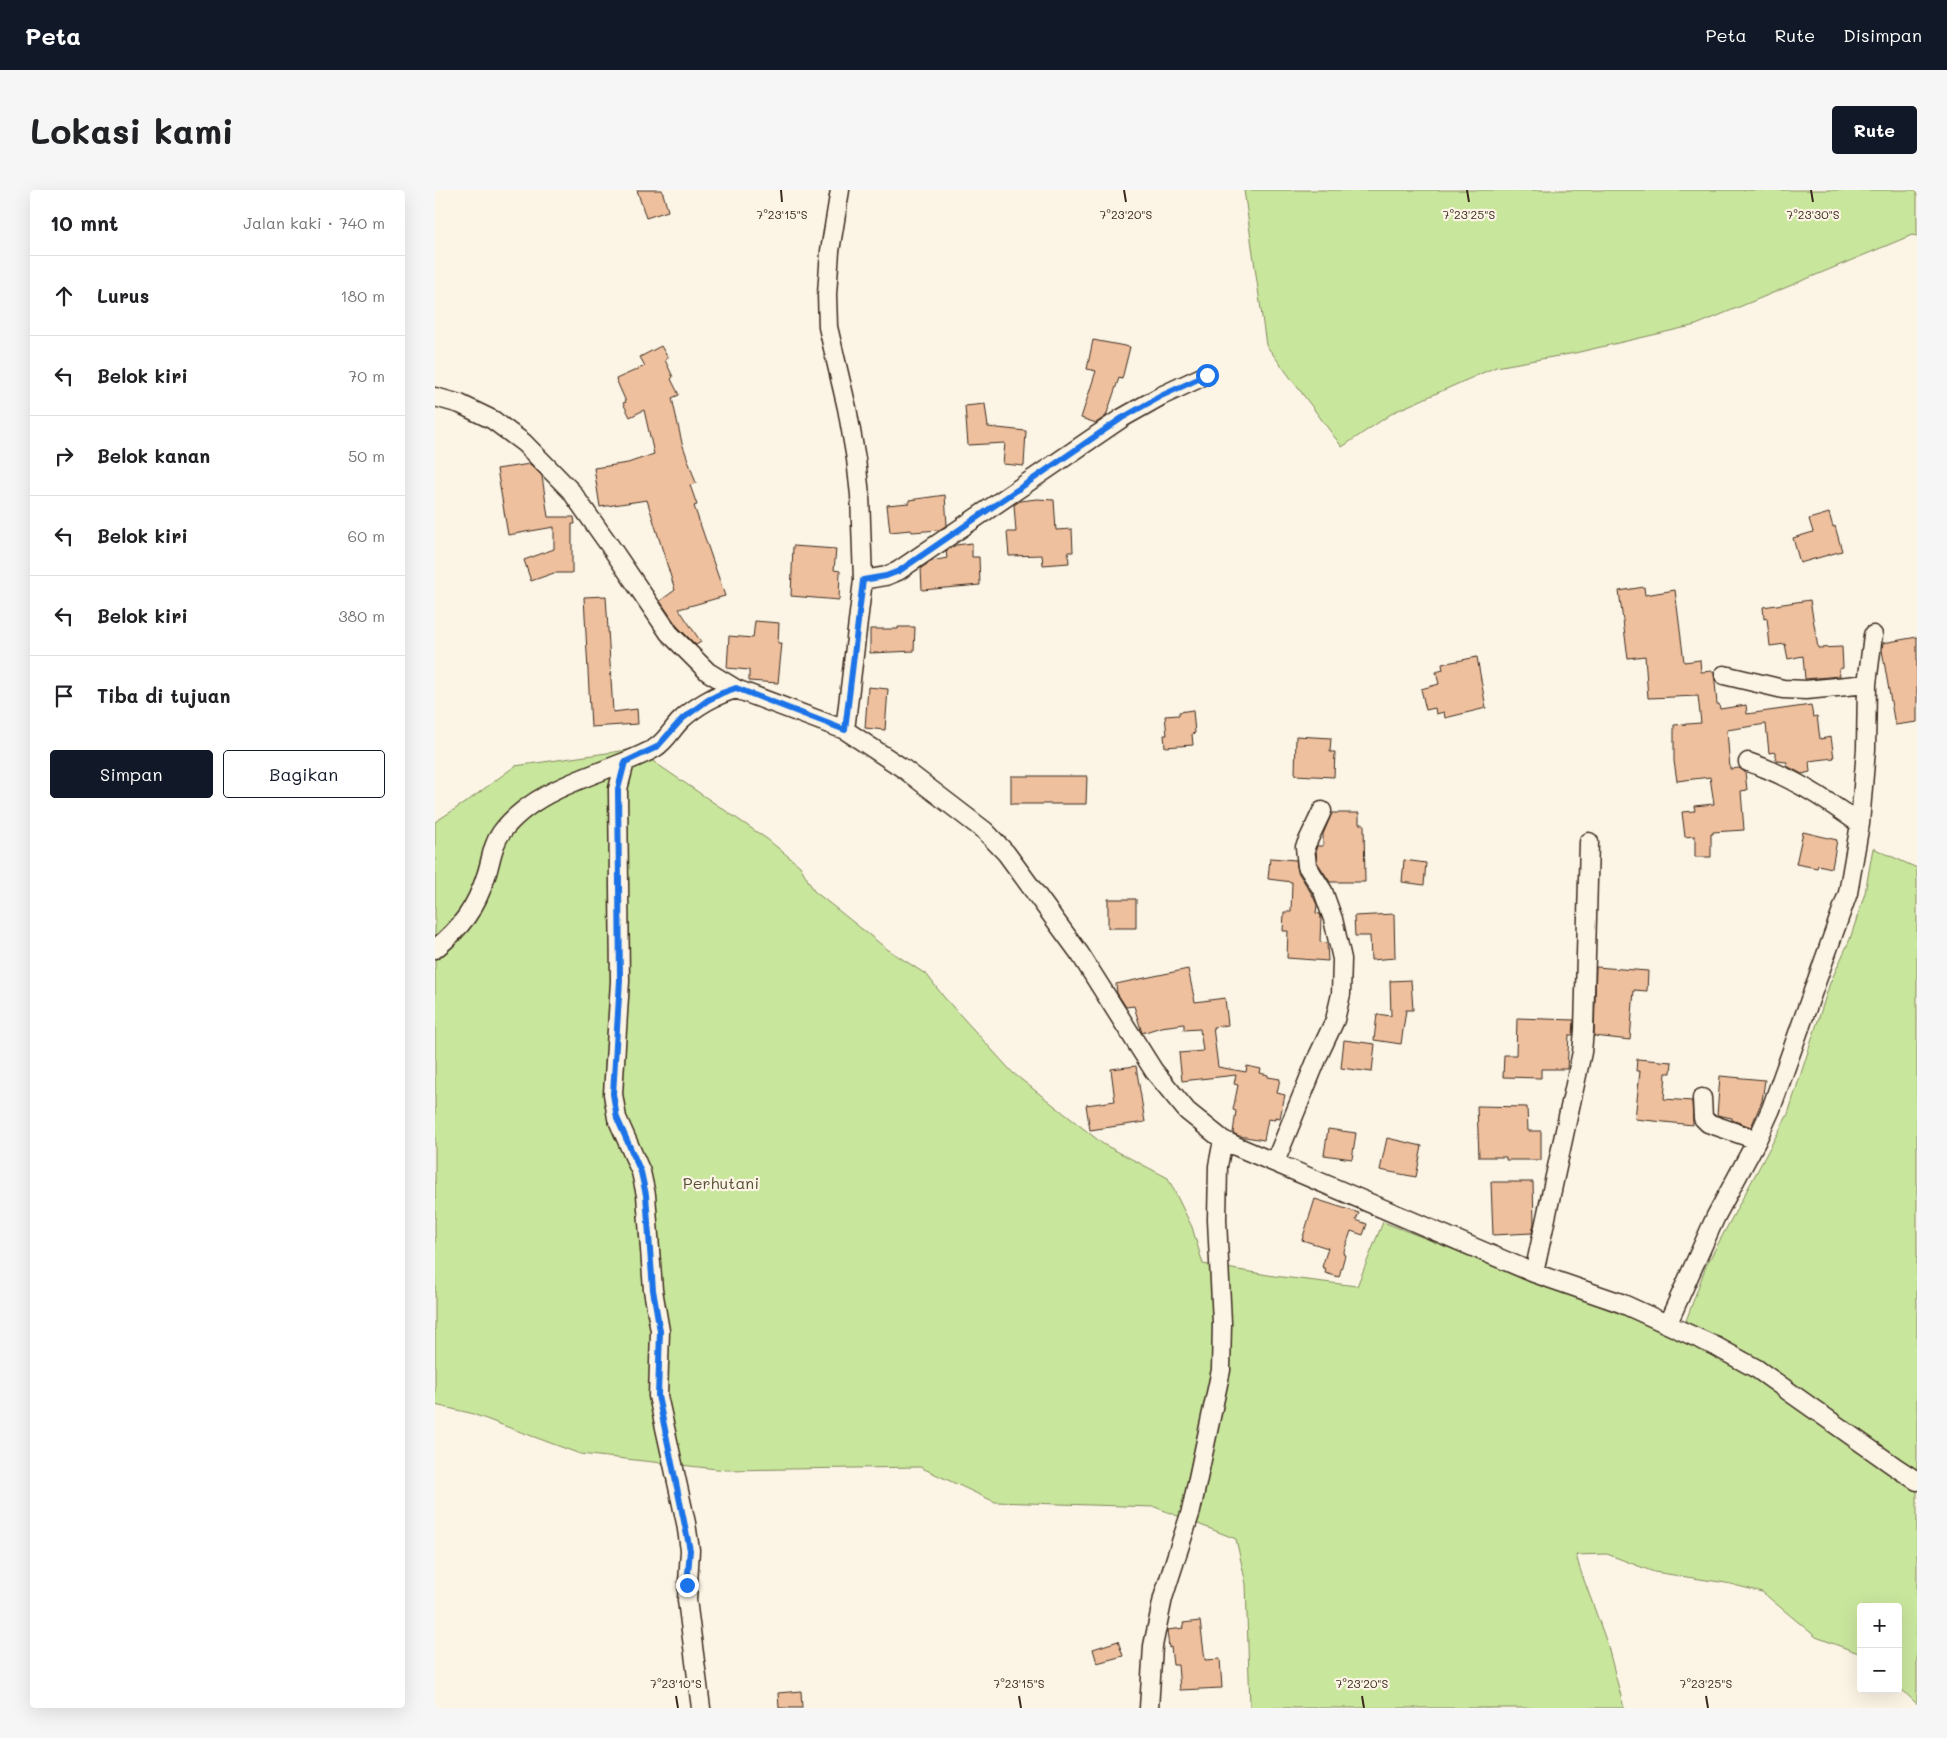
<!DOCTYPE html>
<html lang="id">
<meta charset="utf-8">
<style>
body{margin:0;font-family:Mali,sans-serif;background:#f6f6f6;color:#202124}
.controls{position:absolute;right:15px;bottom:15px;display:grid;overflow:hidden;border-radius:5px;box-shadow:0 5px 20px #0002}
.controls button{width:45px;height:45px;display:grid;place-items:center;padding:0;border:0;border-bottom:1px solid #e0e0e0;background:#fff;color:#202124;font:25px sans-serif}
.stop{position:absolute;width:15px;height:15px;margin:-11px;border:4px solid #1a73e8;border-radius:50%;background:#fff}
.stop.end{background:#1a73e8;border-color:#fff;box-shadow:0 1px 5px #0008}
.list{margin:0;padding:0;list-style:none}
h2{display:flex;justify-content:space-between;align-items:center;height:65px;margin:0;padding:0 20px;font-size:21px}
h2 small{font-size:16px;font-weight:400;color:#757577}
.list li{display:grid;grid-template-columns:32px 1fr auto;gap:15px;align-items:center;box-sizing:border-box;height:80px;padding:0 20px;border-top:1px solid #e0e0e0}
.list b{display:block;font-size:19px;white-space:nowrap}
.list em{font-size:16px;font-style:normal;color:#757577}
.actions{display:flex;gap:10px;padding:15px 20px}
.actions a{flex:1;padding:11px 0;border:1px solid #111827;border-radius:5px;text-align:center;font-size:18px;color:#111827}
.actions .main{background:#111827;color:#fff}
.icon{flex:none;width:28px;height:28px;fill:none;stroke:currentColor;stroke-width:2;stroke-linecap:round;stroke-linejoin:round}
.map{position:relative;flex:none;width:1482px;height:1518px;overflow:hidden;border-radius:5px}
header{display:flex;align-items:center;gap:30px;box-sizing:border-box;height:70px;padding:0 25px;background:#111827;color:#fff}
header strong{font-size:24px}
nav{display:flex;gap:28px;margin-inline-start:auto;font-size:18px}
.intro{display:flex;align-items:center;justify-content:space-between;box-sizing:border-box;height:120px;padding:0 30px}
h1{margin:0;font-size:35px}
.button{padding:12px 22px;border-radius:5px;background:#111827;color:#fff;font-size:18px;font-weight:700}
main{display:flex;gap:30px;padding:0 30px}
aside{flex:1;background:#fff;border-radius:5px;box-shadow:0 5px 20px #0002}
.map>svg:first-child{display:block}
.green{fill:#c9e69d;stroke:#82885e}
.building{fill:#eec09e;stroke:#3b2a1e}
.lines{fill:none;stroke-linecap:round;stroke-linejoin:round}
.minor-casing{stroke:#3b2a1e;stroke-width:21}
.minor{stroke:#fcf5e5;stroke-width:18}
.route{stroke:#1a73e8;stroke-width:6}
.ticks{fill:none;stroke:#3b2a1e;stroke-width:2}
.labels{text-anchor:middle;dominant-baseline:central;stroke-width:4.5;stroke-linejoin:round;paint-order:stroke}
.park-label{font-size:16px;fill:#575037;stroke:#fcf5e5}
.ticks-label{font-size:12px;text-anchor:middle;fill:#3b2a1e;stroke:#fcf5e5;stroke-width:4.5;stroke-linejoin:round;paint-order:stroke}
</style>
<header>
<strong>Peta</strong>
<nav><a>Peta</a><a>Rute</a><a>Disimpan</a></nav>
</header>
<div class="intro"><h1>Lokasi kami</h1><a class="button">Rute</a></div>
<main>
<aside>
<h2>10 mnt<small>Jalan kaki · 740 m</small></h2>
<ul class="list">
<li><svg class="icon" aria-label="ahead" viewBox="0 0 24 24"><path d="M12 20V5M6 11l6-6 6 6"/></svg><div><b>Lurus</b></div><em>180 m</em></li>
<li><svg class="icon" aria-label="left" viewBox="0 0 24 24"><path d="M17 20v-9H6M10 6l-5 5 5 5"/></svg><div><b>Belok kiri</b></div><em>70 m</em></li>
<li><svg class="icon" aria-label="right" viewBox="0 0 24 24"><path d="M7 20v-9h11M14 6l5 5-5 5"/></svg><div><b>Belok kanan</b></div><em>50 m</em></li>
<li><svg class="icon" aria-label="left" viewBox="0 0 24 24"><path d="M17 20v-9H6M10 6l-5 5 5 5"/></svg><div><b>Belok kiri</b></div><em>60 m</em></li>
<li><svg class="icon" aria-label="left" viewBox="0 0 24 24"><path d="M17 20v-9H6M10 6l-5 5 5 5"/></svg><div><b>Belok kiri</b></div><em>380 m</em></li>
<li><svg class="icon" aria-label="arrive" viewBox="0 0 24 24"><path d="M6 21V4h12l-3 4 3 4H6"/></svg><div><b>Tiba di tujuan</b></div></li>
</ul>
<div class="actions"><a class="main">Simpan</a><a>Bagikan</a></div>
</aside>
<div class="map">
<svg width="1482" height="1518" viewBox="0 0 1482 1518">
<rect width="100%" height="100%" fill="#fcf5e5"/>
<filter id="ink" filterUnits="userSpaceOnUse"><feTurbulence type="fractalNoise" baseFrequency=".02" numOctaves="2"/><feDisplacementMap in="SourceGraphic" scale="10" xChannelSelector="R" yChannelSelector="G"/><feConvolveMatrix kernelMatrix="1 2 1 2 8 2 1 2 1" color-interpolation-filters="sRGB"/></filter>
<g filter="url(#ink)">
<path class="green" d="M809,0H1482V46L1477,45L1261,135L1140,163L1061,177L959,222L907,257L831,155Z
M200,559L332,649L365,676L379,701L452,759L492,785L508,806L578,883L668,954L733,988L757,1037L768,1074L839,1086L922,1096L948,1032L1227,1140L1244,1150L1271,1076L1353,924L1395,793L1415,749L1430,703L1438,658L1482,678V1514L1463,1496V1417H1426V1464L1381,1447L1327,1402L1291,1393L1219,1382L1172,1364L1141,1365L1145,1379L1172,1453L1189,1518H815L811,1394L801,1349L720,1317L560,1312L485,1277L291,1280L145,1264L35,1223L0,1215V632L34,610L80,576Z"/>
<path class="building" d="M202,0H227L233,21L211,28Z
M658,150L695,157L687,189L684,188L671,226L661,233L646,228L661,181L652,179Z
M226,156L233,168L230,170L238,187L236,189L244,205L237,208L247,253L261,293L255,295L262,315L259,316L290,406L244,419L266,452L261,455L242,436L225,411L240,400L212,310L165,317L159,278L193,273L219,264L209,220L195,227L188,213L191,212L181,189L210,176L205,167Z
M550,214L553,237L591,241L589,276L568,274L570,253L533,255L530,216Z
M95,274L107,286L113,327H139L140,334H137V383H119L96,391L89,370L119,359V337L73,345L62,279Z
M510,305L512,335L504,340L477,342L476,340L455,342L452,315L474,313V310Z
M602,309L619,310L621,340L637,339L638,362H633L634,373L608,375L607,365L574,366L572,342H581L579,315L585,311Z
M1394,323L1398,337L1400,336L1407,361L1365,373L1358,348L1378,342L1374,329Z
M537,353V367H544L545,395L487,400L486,378L497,371L512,368L511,361L521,355Z
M358,356L401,359L399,380L405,381L404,410L356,406Z
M1209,397L1210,405L1240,400L1249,472L1265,470L1266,482L1279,481L1282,514H1284L1285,519L1311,515L1312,524L1376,515L1378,527L1382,526L1385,549L1396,547L1399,568L1374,571L1375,582L1367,584L1352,576V572L1341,571L1340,562L1334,563L1331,534L1292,540L1295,579L1304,578L1310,582L1312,600L1306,601L1309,640L1278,642V644H1276V667H1260V646L1250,647L1247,622L1260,621L1259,616L1279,614L1275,587L1242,591L1239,571V535L1266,533L1263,506L1213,508L1210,466L1193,468L1184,401Z
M171,406L178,522L202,519L203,534L156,537L149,407Z
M1375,410L1383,458L1407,457L1408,478L1404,479L1405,486L1370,489L1368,466L1353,469L1350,454L1335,456L1332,428L1329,429L1328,417Z
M320,431L344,433L343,453H347L343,493L314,491V480L292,478L294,446L318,448Z
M463,437H480L479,461L435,463V439H463Z
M1482,447V532L1460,535L1447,460L1448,453Z
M1042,467L1051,518L1010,528L1009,522L1001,524L1000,518L991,520L986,499L1004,494L1001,482L1008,480L1007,474Z
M433,497L453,499L450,540L430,538Z
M758,520L760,543L757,544L758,555L730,557L729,545H732L730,526L744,525V522Z
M861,546L896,548L895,562H900L899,587L860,585Z
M576,586H652L651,614H576Z
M897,623H924V634H929L930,692H895L882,672L881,659L882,656H888V644Z
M1368,642L1402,650L1397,678L1383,675L1382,678L1361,674Z
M835,668L861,670L863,682L878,706L882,715L881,723L885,724L886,727L885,752L892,753L893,771L852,768L853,741H848L849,722H856L857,692L833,689Z
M969,670L991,673L989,695L967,692Z
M673,709H701V738H673Z
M959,724L960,768L936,770L935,746H920L919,726Z
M1161,777L1213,781L1212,801L1199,800L1195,850L1159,846Z
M753,779L760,812L790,808L793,835L778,837L783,877L811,882L812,876L826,879L825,883L833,885V887L845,889L842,903L850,905L845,928L840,927V930L833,929L829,950L804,946L798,943L801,921L798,920L803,895L799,894L801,885L747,891L744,863L768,861L765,839L749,840V834L726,837L707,843L699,816L691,817L682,803L681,794Z
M976,790L978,820H971L966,854L939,850L942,824L956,826L955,791Z
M1082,828L1139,830L1138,845H1134L1132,879H1106V888L1068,887L1069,865H1081Z
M909,850L940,854L937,882L906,878Z
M1202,869L1237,872L1236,883H1231L1229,909L1257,911L1258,935L1200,929L1205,881H1201Z
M701,876L710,932L655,940L651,915L680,911L676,879Z
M1285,886L1330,890L1327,911L1316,937L1297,930V928L1282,925Z
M1042,916L1092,917L1093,941H1106V970H1071V967H1044Z
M893,939L921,943L917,969L889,965Z
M952,948L987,956L981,987L945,980Z
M1056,992H1098L1099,1033L1097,1043L1058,1045Z
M880,1009L924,1023L921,1030L932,1034L928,1045L916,1041L908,1064L910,1065L904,1087L890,1083L891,1079L887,1077L893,1058L867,1050Z
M765,1431L770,1470L785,1469L787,1498L745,1500L743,1475H738L736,1457L734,1458L732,1440L749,1438L748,1433Z
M683,1451L688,1466L662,1473L658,1459Z
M366,1501L367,1518H344L343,1503Z"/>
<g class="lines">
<defs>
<path id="minor" d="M405,0L395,61L392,104L393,137L412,218L421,269L425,305L428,390L410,540
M0,207L25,214L58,230L89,253L136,301L175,356L234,443L273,482L301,499L410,540L469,579L550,641L571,663L645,764L719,881L752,921L788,950L803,957L1099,1083L1186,1113L1280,1156L1322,1179L1462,1278L1482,1291
M428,390L451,386L463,381L687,228L726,206L771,185
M1289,485L1348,499L1371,500L1432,494
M190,572L183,599L185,791L178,904L182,928L206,982L211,1005L218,1100L225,1141L223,1206L251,1333L255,1360L252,1410L266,1518
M1313,572C1354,585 1390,609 1425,634
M0,759C26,738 41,718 51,686C56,672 57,655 66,643C93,606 141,591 182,575C195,570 208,565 220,558C231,551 237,539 246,530C261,516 282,504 301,499
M1267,908L1268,928L1273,933L1322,950
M840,972L884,864L900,830L906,804L907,769L898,729L888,701L872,676L870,657L887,621
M1099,1083L1147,862L1149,840L1154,652
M1233,1133L1281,1026L1322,950L1336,919L1413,703L1425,634L1431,559L1432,494L1438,445
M714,1518L718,1456L728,1408L756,1321L786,1180L787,1133L782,1030L783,976L788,950"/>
</defs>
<use href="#minor" class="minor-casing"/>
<use href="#minor" class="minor"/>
</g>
</g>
<g class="lines" filter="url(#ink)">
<path class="route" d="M252,1395L255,1360L223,1206L225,1141L218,1100L211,1005L206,982L182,928L178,904L185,790L183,599L190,572L222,557L247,529L273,510L287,503L301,498L410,540L428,390L451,386L464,381L687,228L726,206L772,185"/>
</g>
<path class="ticks" d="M346,0L347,12M689,0L691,12M1032,0L1034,12M1376,0L1378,12M241,1506L243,1518M584,1506L586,1518M927,1506L929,1518M1271,1506L1273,1518"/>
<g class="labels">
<g class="park-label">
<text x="286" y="992">Perhutani</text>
</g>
</g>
<g class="ticks-label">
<text x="347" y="29">7°23'15"S</text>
<text x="691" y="29">7°23'20"S</text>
<text x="1034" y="29">7°23'25"S</text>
<text x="1378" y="29">7°23'30"S</text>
<text x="241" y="1498">7°23'10"S</text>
<text x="584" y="1498">7°23'15"S</text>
<text x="927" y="1498">7°23'20"S</text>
<text x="1271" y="1498">7°23'25"S</text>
</g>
</svg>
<div class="controls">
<button>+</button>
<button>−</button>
</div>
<div class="stop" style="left:772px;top:185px"></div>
<div class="stop end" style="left:252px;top:1395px"></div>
</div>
</main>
